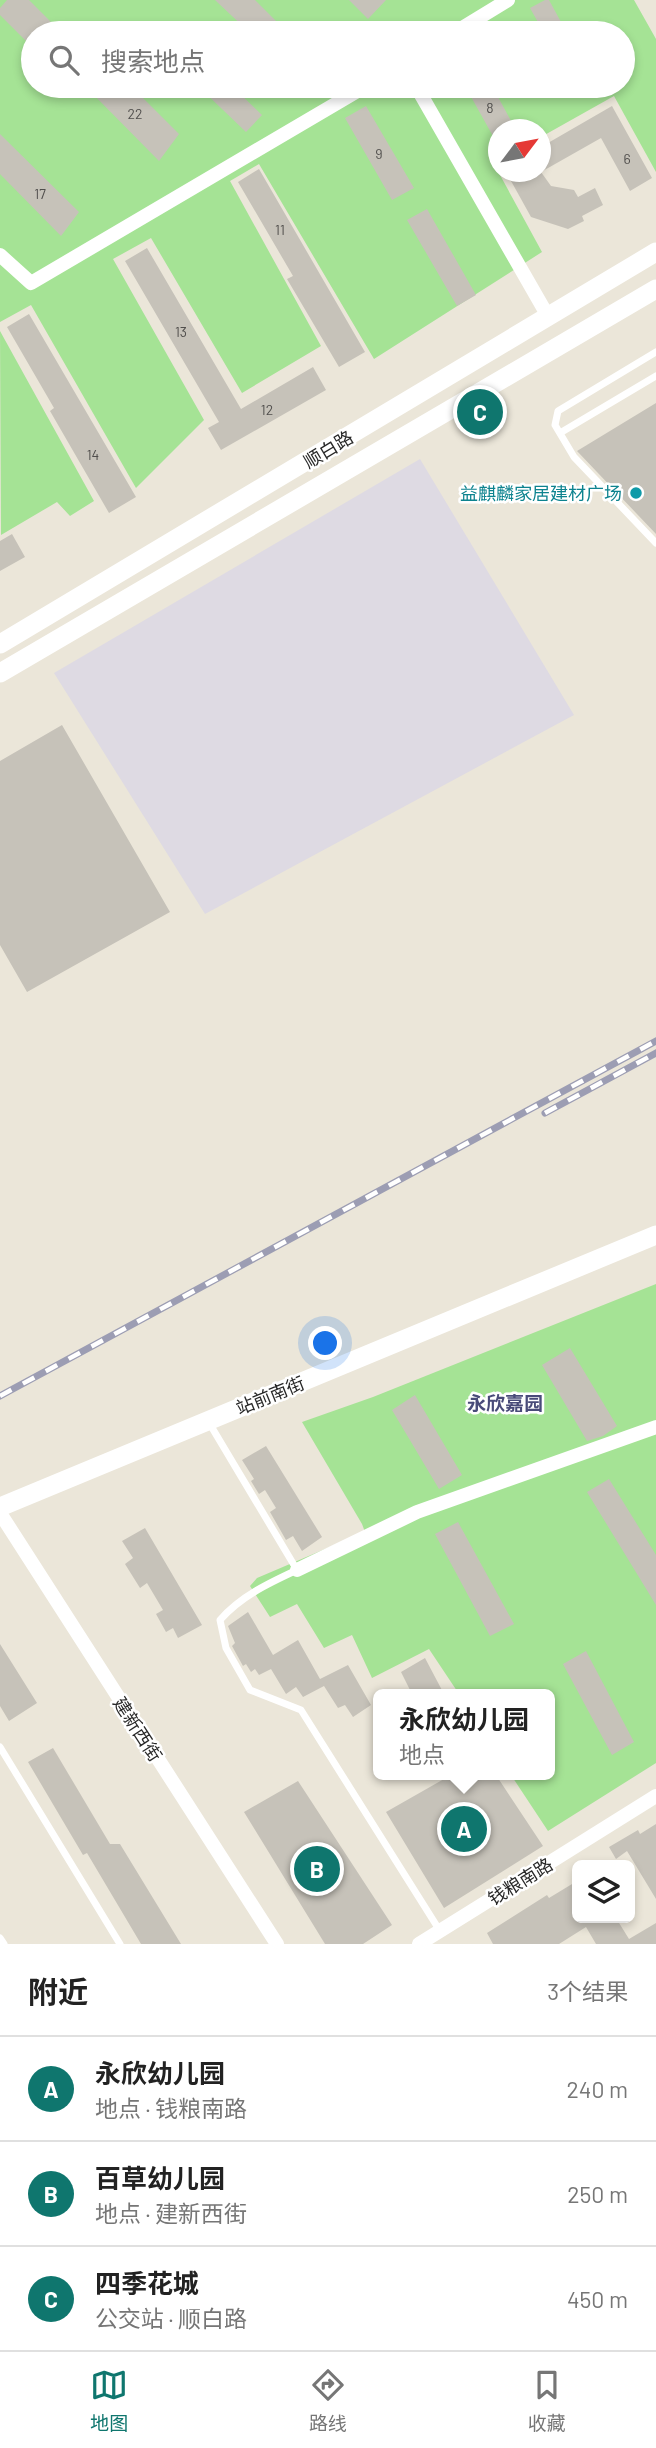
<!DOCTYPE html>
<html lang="zh">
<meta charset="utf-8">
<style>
body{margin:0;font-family:Barlow,"Noto Sans SC",sans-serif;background:#f2f2f2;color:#222}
.controls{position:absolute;right:21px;bottom:21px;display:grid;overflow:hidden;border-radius:10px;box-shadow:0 4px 10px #0003}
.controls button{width:63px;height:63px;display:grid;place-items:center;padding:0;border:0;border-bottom:2px solid #e0e0e0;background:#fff;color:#222;font:35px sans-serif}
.compass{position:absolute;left:488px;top:119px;width:63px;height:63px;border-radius:50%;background:#fff;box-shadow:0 4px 10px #0003;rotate:58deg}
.you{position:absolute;left:326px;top:1344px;width:24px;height:24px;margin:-18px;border:5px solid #fff;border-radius:50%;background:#1a73e8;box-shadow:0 0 0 10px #1a73e833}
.badge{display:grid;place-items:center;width:46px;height:46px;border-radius:50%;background:#0f766e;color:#fff;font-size:23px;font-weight:700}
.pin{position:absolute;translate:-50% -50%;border:4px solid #fff;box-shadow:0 2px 7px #0006}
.popup{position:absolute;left:373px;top:1689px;width:182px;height:91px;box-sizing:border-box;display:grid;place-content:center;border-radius:10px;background:#fff;filter:drop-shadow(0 2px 5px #0005);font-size:23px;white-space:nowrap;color:#767676}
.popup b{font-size:26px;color:#222}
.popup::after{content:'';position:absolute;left:50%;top:100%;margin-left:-14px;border:14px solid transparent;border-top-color:#fff}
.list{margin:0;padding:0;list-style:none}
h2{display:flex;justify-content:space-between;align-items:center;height:91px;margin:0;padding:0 28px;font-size:30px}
h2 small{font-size:23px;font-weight:400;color:#767676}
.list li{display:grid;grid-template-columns:46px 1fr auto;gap:21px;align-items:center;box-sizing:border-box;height:105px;padding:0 28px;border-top:2px solid #e0e0e0}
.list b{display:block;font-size:26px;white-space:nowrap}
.list p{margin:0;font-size:23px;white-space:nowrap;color:#767676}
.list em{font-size:23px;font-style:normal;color:#767676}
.icon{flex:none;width:38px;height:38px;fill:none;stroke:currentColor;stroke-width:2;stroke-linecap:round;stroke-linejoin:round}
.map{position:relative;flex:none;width:656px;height:1944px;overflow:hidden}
.search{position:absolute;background:#fff;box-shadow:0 4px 10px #0003;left:21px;right:21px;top:21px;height:77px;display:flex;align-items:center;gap:18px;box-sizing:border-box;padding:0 24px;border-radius:38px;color:#767676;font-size:26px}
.sheet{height:406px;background:#fff}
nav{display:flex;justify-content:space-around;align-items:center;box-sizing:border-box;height:98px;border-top:2px solid #e0e0e0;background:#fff;font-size:19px;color:#767676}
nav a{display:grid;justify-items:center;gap:4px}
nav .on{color:#0f766e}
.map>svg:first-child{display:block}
.industrial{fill:#dedae3}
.green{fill:#a5e395;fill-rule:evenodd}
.building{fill:#c6c2b9}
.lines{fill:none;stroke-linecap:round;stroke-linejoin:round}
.lane{stroke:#fff;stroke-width:7}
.street{stroke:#fff;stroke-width:14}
.secondary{stroke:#fff;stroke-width:19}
.rail-casing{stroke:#9c9db3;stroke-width:7}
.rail{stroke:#fff;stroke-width:4.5;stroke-dasharray:13;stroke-linecap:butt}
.culture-dot{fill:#0f9aa8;stroke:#fff;stroke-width:2.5}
.labels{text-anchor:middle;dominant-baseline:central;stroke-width:5;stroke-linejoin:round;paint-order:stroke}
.number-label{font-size:14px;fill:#504e4c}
.street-label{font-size:18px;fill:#282828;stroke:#fff}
.culture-label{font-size:18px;fill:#0d838f;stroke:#fff;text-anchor:end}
.neighbourhood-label{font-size:19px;font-weight:bold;fill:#494b79;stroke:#fff}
</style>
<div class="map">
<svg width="656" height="1944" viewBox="0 0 656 1944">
<rect width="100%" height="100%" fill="#ebe6d9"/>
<path class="industrial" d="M420,459L574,715L205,914L54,673Z"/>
<path class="green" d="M0,0H634L656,39V172L614,96L541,137L540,130H498V161L494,164L542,252L374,359L259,164L230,181L321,346L242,393L151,238L113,259L204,420L136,488L31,305L0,322ZM33,33H623V86H33Z
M0,331L94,501L70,516L57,502L1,535Z
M656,1284V1763L548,1831L511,1775H550V1694H459L429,1649L372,1678L352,1635L324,1648L297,1604L270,1617L250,1586L257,1578L365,1532L362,1524L302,1422L373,1397Z"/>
<path class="building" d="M7,0H29L62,33H33V48L0,15V8Z
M215,0H255L288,33H250Z
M349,0H386L368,19Z
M545,0H549L567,33H544L530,8Z
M85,86H131L179,134L159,161Z
M198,86H232L262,115L246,132Z
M465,86H492L516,130H499V147Z
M366,106L414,188L392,200L345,118Z
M612,106L652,178L630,191L601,138L541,172L551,186L574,190L578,197L595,188L603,205L582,216L584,221L568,229L531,217L506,172H541V147Z
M0,134L79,212L61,236L0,174Z
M259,169L365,352L339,367L287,279L293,276L238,182Z
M427,209L476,295L457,306L407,220Z
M147,248L241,409L313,367L326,390L221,450L208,428L219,422L125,261Z
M29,314L136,497L109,513L50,411L54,408L7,327Z
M656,403V534L577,451Z
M12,534L25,557L0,571V541Z
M62,725L170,912L27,992L0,945V761Z
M570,1348L617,1426L603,1436L587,1441L542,1365Z
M415,1395L462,1475L439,1489L392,1410Z
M266,1446L322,1537L302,1551L293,1536L286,1540L270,1512L276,1508L265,1490L259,1494L251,1481L254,1479L242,1460Z
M609,1479L656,1555V1605L587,1492Z
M458,1522L514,1624L490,1636L435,1534Z
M145,1528L202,1625L178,1638L173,1628L166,1632L156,1614L163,1610L147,1583L140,1588L125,1564L133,1558L122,1541Z
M248,1612L273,1655L298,1640L320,1679L348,1665L371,1705L353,1717L345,1705L338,1708L324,1686L303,1697L296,1687L286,1694L271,1669L259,1675L255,1669L251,1672L246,1664L243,1666L232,1646L235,1643L228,1626Z
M0,1644L37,1703L9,1721L0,1706Z
M586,1651L634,1742L612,1755L563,1664Z
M425,1658L444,1694H412L401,1672Z
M53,1748L110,1844H120L181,1944H141L87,1853L83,1855L28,1762Z
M451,1775H496L543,1846L444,1908L386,1812Z
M298,1781L392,1925L363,1944H325L244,1812Z
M656,1824V1899L627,1851L616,1859L609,1847L638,1830L640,1834Z
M577,1881V1918H616L629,1939L656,1923V1944H596L586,1927L559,1944H493L487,1933L547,1895L549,1898Z"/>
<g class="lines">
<path class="lane" d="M656,352L558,411L555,425L574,457L656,543
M560,433L656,376
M208,1421L297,1570C269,1583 241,1596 220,1620L226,1648L250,1690L301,1710L440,1931
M0,1747L120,1944
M0,1938L4,1944"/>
<path class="street" d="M454,33L508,0
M416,86L549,318
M0,255L31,283L366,86
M0,1513L277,1944
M297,1570L417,1512L656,1427
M419,1944L656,1796"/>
<path class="secondary" d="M0,644L656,252
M0,673L656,289
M0,1507L656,1235"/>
<defs>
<path id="rail" d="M545,1113L656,1053
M0,1396L656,1041"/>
</defs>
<use href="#rail" class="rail-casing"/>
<use href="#rail" class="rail"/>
</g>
<circle class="culture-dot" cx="636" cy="493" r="7"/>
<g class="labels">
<g class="number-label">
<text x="490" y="107">8</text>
<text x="135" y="113">22</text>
<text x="379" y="153">9</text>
<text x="627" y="158">6</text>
<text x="40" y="193">17</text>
<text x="280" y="229">11</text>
<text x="181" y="331">13</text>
<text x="267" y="409">12</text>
<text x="93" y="454">14</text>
</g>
<g class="street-label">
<text transform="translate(328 449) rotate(-31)">顺白路</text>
<text transform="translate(270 1395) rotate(-22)">站前南街</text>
<text transform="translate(138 1729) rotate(57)">建新西街</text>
<text transform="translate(520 1881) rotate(-32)">钱粮南路</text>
</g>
<g class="culture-label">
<text x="622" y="493">益麒麟家居建材广场</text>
</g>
<g class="neighbourhood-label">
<text x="505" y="1402">永欣嘉园</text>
</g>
</g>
</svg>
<div class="controls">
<button><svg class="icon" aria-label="layers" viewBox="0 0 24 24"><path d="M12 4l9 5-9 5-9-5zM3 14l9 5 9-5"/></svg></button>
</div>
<svg class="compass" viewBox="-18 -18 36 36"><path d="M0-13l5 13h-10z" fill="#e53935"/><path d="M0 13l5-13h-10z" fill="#767676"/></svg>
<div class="you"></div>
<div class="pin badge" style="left:464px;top:1829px">A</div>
<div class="popup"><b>永欣幼儿园</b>地点</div>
<div class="pin badge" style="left:317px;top:1869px">B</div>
<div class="pin badge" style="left:480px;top:412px">C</div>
<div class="search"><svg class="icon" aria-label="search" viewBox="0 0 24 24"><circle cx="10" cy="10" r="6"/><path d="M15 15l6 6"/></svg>搜索地点</div>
</div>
<section class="sheet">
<h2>附近<small>3个结果</small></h2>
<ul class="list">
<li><span class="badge">A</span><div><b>永欣幼儿园</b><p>地点 · 钱粮南路</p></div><em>240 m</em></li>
<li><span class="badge">B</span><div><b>百草幼儿园</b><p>地点 · 建新西街</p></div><em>250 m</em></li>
<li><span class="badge">C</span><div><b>四季花城</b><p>公交站 · 顺白路</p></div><em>450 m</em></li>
</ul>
</section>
<nav>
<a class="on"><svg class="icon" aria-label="map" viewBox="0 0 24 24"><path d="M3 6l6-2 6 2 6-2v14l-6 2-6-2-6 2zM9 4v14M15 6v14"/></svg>地图</a>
<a><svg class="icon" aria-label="directions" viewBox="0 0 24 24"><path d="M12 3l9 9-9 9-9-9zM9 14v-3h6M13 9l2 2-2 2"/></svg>路线</a>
<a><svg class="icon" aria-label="saved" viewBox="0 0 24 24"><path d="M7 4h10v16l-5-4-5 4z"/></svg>收藏</a>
</nav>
